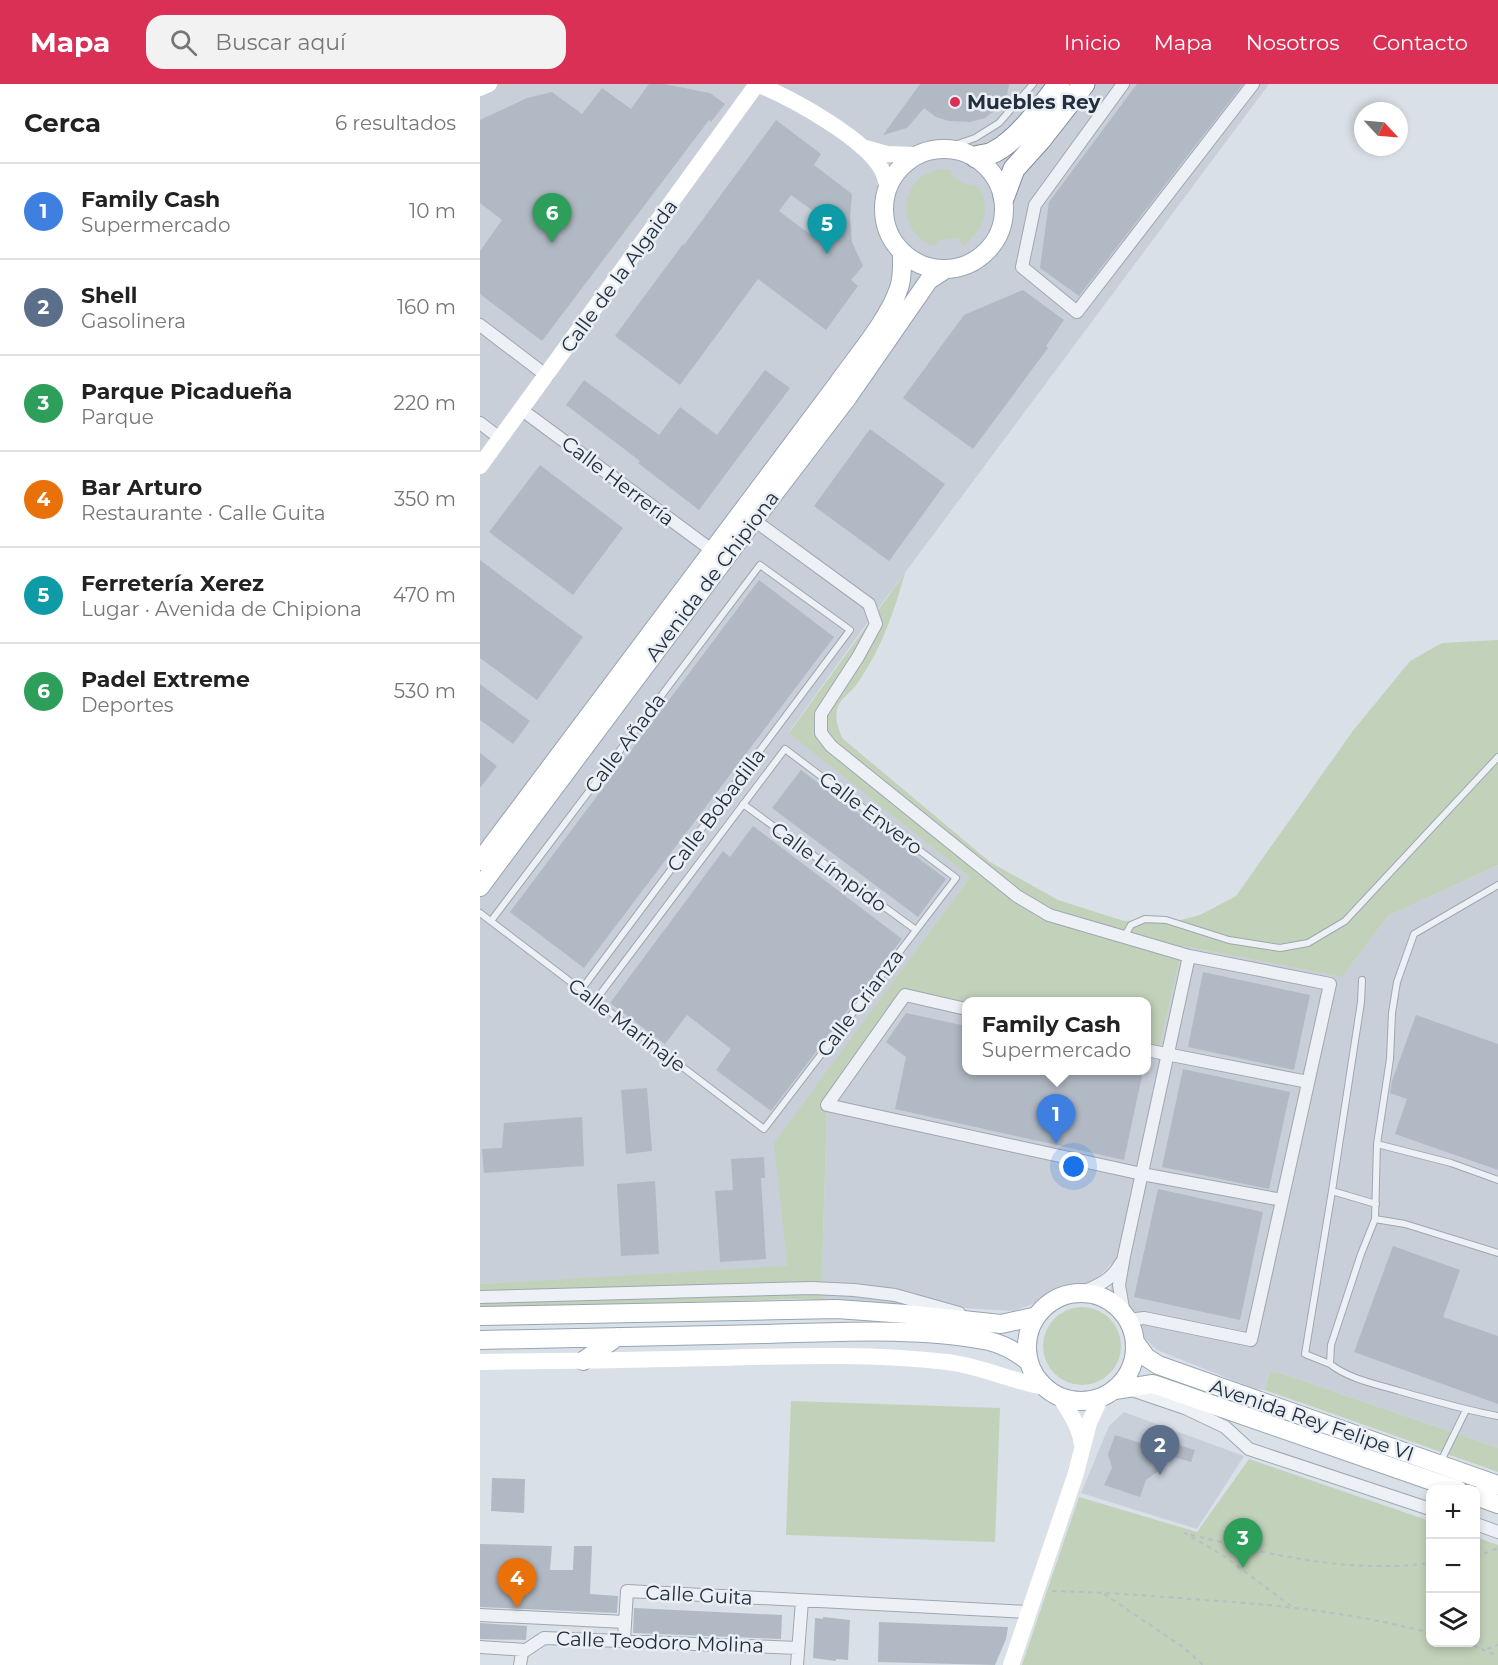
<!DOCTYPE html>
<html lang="es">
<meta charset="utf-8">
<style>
body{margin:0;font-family:Montserrat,sans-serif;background:#f2f2f2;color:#222}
.controls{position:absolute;right:18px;bottom:18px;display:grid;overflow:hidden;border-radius:12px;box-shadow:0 3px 9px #0003}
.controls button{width:54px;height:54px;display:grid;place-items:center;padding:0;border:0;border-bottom:2px solid #e0e0e0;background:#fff;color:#222;font:30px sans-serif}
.compass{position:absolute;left:874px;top:18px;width:54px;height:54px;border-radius:50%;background:#fff;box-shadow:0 3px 9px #0003;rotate:116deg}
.you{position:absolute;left:594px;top:1083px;width:21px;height:21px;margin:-15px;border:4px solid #fff;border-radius:50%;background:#1a73e8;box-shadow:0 0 0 9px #1a73e833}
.badge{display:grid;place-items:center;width:39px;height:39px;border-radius:50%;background:#db3056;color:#fff;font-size:20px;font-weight:700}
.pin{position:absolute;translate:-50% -50px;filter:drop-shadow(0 2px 3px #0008)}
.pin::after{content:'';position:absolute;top:32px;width:21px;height:18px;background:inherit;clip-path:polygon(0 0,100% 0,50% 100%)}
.popup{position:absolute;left:482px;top:913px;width:189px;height:78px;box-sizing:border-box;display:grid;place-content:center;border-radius:12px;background:#fff;filter:drop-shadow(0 2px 4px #0005);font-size:20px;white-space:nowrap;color:#767676}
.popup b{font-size:22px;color:#222}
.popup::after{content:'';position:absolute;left:50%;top:100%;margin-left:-12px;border:12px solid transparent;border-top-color:#fff}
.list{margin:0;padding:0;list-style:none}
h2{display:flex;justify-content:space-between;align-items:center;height:78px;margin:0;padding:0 24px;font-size:26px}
h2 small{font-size:20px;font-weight:400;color:#767676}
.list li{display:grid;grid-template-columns:39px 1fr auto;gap:18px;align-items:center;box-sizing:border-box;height:96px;padding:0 24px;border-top:2px solid #e0e0e0}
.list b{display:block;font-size:22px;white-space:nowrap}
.list p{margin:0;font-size:20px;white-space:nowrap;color:#767676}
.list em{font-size:20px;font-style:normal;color:#767676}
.icon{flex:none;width:33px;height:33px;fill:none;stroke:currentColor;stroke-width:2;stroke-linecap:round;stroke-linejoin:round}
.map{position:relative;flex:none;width:1018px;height:1581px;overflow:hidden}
header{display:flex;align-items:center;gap:36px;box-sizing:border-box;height:84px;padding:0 30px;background:#db3056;color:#fff}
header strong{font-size:28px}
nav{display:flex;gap:33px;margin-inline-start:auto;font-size:21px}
.search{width:420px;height:54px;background:#f2f2f2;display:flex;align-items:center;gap:15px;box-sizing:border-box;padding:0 21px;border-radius:18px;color:#767676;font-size:22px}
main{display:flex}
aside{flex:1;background:#fff}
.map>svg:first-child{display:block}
.built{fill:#c8cfd9}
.green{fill:#c2d1ba}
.building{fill:#b1b9c4;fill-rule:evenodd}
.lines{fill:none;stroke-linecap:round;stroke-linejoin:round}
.lane-casing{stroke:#9fa7b1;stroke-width:8}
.street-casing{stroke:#9fa7b1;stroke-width:14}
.primary-casing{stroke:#98a5b3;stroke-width:20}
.highway-casing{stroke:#808e9f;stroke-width:23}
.path{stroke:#b8bec5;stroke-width:2;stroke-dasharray:4.5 4.5;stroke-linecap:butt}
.lane{stroke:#edf0f5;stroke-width:6}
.street{stroke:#edf0f5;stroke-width:12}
.secondary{stroke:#fff;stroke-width:16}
.primary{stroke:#fff;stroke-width:18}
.highway{stroke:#fff;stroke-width:21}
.poi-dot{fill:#db3056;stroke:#e9eff4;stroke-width:2}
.labels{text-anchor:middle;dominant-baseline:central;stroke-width:5;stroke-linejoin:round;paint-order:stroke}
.poi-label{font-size:20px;font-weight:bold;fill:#232f3e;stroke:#e9eff4;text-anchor:start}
.street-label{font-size:20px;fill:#232f3e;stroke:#e9eff4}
</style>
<header>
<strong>Mapa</strong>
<div class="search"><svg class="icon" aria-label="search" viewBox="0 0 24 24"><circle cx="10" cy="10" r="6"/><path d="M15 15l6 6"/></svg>Buscar aquí</div>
<nav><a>Inicio</a><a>Mapa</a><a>Nosotros</a><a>Contacto</a></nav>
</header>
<main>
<aside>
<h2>Cerca<small>6 resultados</small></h2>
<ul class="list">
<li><span class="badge" style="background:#3f7fe0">1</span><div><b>Family Cash</b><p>Supermercado</p></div><em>10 m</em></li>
<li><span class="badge" style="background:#5c6f8a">2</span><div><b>Shell</b><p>Gasolinera</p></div><em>160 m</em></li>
<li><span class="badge" style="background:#2e9e5b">3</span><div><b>Parque Picadueña</b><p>Parque</p></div><em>220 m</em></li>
<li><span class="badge" style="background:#e8710a">4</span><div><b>Bar Arturo</b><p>Restaurante · Calle Guita</p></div><em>350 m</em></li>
<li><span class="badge" style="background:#0f9aa8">5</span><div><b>Ferretería Xerez</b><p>Lugar · Avenida de Chipiona</p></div><em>470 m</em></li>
<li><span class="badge" style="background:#2e9e5b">6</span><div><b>Padel Extreme</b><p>Deportes</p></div><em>530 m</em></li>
</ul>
</aside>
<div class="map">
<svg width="1018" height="1581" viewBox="0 0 1018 1581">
<rect width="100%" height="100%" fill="#dae0e7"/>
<path class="built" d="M0,0H789L380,549L309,648L490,793L295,1059L307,1183L0,1200Z
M1018,781V1364L803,1290L790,1287L785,1306L775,1305L677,1266L665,1254L631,1208V1180L615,1197L534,1227L344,1216L342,1187L347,1021L425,911L486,925V986H666V966L678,969L703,862L862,893L908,832Z
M644,1328L764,1372L717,1445L601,1409L629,1342Z"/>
<path class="green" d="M459,85H469C473,97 485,101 498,102C512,127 504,144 483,162L479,154L460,156L454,162C428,153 417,122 435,99C441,91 450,88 459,85Z
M425,489C414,528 402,563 379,597C374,606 362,613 358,622C354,633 358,644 362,654L510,778L578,816L644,837L693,838L720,831L756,812L872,648L930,577L962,559L1018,556V781L908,832L862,893L703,862L678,969L666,966V918H486V925L425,911L347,1021L342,1187L344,1216L315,1215L0,1224V1200L307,1182L294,1059L490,793L309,649Z
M563 1262a39 39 0 1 1 78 0a39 39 0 1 1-78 0Z
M790,1287L803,1290L1018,1364V1388L785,1306Z
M311,1317L520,1324L515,1458L306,1451Z
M769,1375L950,1437V1558H996V1453L1018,1461V1581H542L599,1413L717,1448Z"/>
<path class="building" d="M169,0H184L230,9L245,20L231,38L229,36L62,257L0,210V167L22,136L0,119V36L47,14L72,8L102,30L122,4L151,25Z
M440,0H529L527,11L518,24L505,34L490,38L469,37L456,33L444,24L427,44L403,51Z
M657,0H763L599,212L560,184L569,118Z
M296,36L341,70L334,81L372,110L370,133L372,158L383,182L371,196L378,202L346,246L278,195L200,301L135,252L203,160L204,161ZM311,111L343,134L331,151L299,127Z
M543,206L584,236L566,262L568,264L493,365L423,314L484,231Z
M285,286L310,304L219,426L158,379L160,377L86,321L104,296L179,351L200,323L237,351Z
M390,345L465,400L409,477L334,422Z
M60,381L143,444L93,511L9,448Z
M0,476L103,553L57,616L0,574Z
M279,496L354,553L104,884L30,828Z
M0,600L50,637L33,660L0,636Z
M0,669L17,682L0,704Z
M321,686L466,795L438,833L292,724Z
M273,742L422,855L291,1027L236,986L251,965L207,931L185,960L130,919L243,767L250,773Z
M723,888L830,911L814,986L708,963Z
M426,929L486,942V987H663L644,1076L415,1025L426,973L406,958Z
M936,931L1018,960V1086L915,1050L927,1015L910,1009L912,997Z
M703,985L810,1008L789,1105L682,1083Z
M167,1004L172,1067L146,1070L141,1006Z
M102,1033L104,1082L4,1089L2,1065L22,1064L24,1039Z
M284,1073L285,1094H281L286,1175L240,1178L235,1107L253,1106L251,1075Z
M175,1097L179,1170L141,1172L137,1100Z
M678,1105L783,1128L760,1236L654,1213Z
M913,1162L980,1186L963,1233L1018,1252V1320L874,1268Z
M635,1351L686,1367L680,1386L666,1396L660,1413L624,1401L632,1384L628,1370Z
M692,1359L715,1366L711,1378L688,1371Z
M12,1394L45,1395L44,1429L11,1427Z
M0,1460L72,1462L70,1486H93L94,1462H112L110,1510L138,1512L137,1529L0,1523Z
M154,1524L302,1531L301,1555L153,1549Z
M343,1533L370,1536L368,1576L356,1575V1577L333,1574L335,1534L343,1535Z
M399,1538L528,1543L526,1555L515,1581L398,1578Z
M0,1539L47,1542L46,1556L0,1555Z"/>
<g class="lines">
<defs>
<path id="lane" d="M466,64L495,54L519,39L553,0
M263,720L436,846
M1018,801L934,850L917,898L912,929L910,975L897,1060L895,1135L881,1170L851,1261L850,1280C869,1295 896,1300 919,1307C952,1316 984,1326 1018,1332
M0,829L284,1045L476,794L305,665L115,917
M11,837L280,481L370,546L101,906
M644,853L651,841L665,835L686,836L749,856L800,864L828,859L865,837L1018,673
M897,1060L971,1079L1018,1096
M852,1107L881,918L882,896
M895,1135L925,1140L1018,1169
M850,1280L825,1270L852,1107L896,1120
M961,1377L986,1326"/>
<path id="street" d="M643,0L555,121L542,183L597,228L773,0
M0,241L67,292
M42,326L233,467
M0,339L21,355
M274,436L389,520L396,540L378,573L341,630V649L351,662L537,812L569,831L709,872L850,900L771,1256L664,1234L648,1236
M486,925L425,911L347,1021L662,1090L802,1116
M666,966L828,998
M603,1208C619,1201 633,1195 641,1179
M0,1213L332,1204L374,1206L415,1211L479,1229
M644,1230L639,1201L644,1172L709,872
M649,1305L705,1324L745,1343L769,1365L950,1425
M996,1440L1018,1448
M0,1531L145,1538
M144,1556L147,1507L549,1528
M0,1563L46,1566L64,1554L318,1564
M40,1581L42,1569L46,1566
M317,1581L322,1517"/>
<path id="primary" d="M404 125a60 60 0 1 1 120 0a60 60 0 1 1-120 0Z
M0,777L356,302C376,273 408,237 419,204C423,193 422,180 422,168
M0,803L274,436L368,313L449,196L466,185
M547 1263a54 54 0 1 1 108 0a54 54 0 1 1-108 0Z
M0,1232L357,1225L426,1230L521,1240L557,1232
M0,1256C96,1254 191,1252 287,1250C360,1248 437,1243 509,1257C525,1261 537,1268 549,1278
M655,1258L666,1273L678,1281L1018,1401
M103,1277L137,1253
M635,1306L673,1300L978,1406
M996,1412L1018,1420"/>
<path id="highway" d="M496,73C502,71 509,71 514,68C538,56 563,21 579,0
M524,112L534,85L561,55L604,0"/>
</defs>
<use href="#lane" class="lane-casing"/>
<use href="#street" class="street-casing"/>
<use href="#primary" class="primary-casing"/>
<use href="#highway" class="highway-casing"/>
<path class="path" d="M996,1473L1018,1464
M572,1507C623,1508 673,1512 724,1516C800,1521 876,1529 950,1549
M624,1510L703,1563L723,1581
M811,1522L744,1472L705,1449C787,1470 865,1490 950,1479
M985,1558L1018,1572
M1007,1565L1018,1561"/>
<use href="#lane" class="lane"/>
<use href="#street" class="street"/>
<path class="secondary" d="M277,0C311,14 385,54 402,86C405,92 406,98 408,104
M0,4L9,0
M382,63L407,70L436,71
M0,382L277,0
M0,1278C79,1277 157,1276 236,1274C313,1272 391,1269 467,1278C501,1282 531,1297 564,1303
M580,1313C590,1329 600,1343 602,1361
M531,1581L596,1389L609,1339L621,1313"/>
<use href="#primary" class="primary"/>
<use href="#highway" class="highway"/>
</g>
<circle class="poi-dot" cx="475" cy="18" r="6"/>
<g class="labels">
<g class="poi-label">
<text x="487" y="18">Muebles Rey</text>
</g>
<g class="street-label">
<text transform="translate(139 192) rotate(-54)">Calle de la Algaida</text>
<text transform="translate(138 397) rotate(37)">Calle Herrería</text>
<text transform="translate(232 492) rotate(-53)">Avenida de Chipiona</text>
<text transform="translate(145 659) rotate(-53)">Calle Añada</text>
<text transform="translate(236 726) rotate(-53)">Calle Bobadilla</text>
<text transform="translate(391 729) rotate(37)">Calle Envero</text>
<text transform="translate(349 783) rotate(36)">Calle Límpido</text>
<text transform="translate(380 919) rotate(-53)">Calle Crianza</text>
<text transform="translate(147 941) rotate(37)">Calle Marinaje</text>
<text transform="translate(832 1336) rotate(19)">Avenida Rey Felipe VI</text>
<text transform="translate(219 1511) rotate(3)">Calle Guita</text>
<text transform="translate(180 1558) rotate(2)">Calle Teodoro Molina</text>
</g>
</g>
</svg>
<div class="controls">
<button>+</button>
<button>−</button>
<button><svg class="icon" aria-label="layers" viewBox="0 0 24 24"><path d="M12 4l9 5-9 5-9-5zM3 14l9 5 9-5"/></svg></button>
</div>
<svg class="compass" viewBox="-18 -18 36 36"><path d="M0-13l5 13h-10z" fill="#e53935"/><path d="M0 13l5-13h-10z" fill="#767676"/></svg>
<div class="you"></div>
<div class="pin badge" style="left:576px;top:1060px;background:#3f7fe0">1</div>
<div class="popup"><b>Family Cash</b>Supermercado</div>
<div class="pin badge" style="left:680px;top:1391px;background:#5c6f8a">2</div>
<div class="pin badge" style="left:763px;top:1484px;background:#2e9e5b">3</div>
<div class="pin badge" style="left:37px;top:1524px;background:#e8710a">4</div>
<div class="pin badge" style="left:347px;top:170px;background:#0f9aa8">5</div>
<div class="pin badge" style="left:72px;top:159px;background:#2e9e5b">6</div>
</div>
</main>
